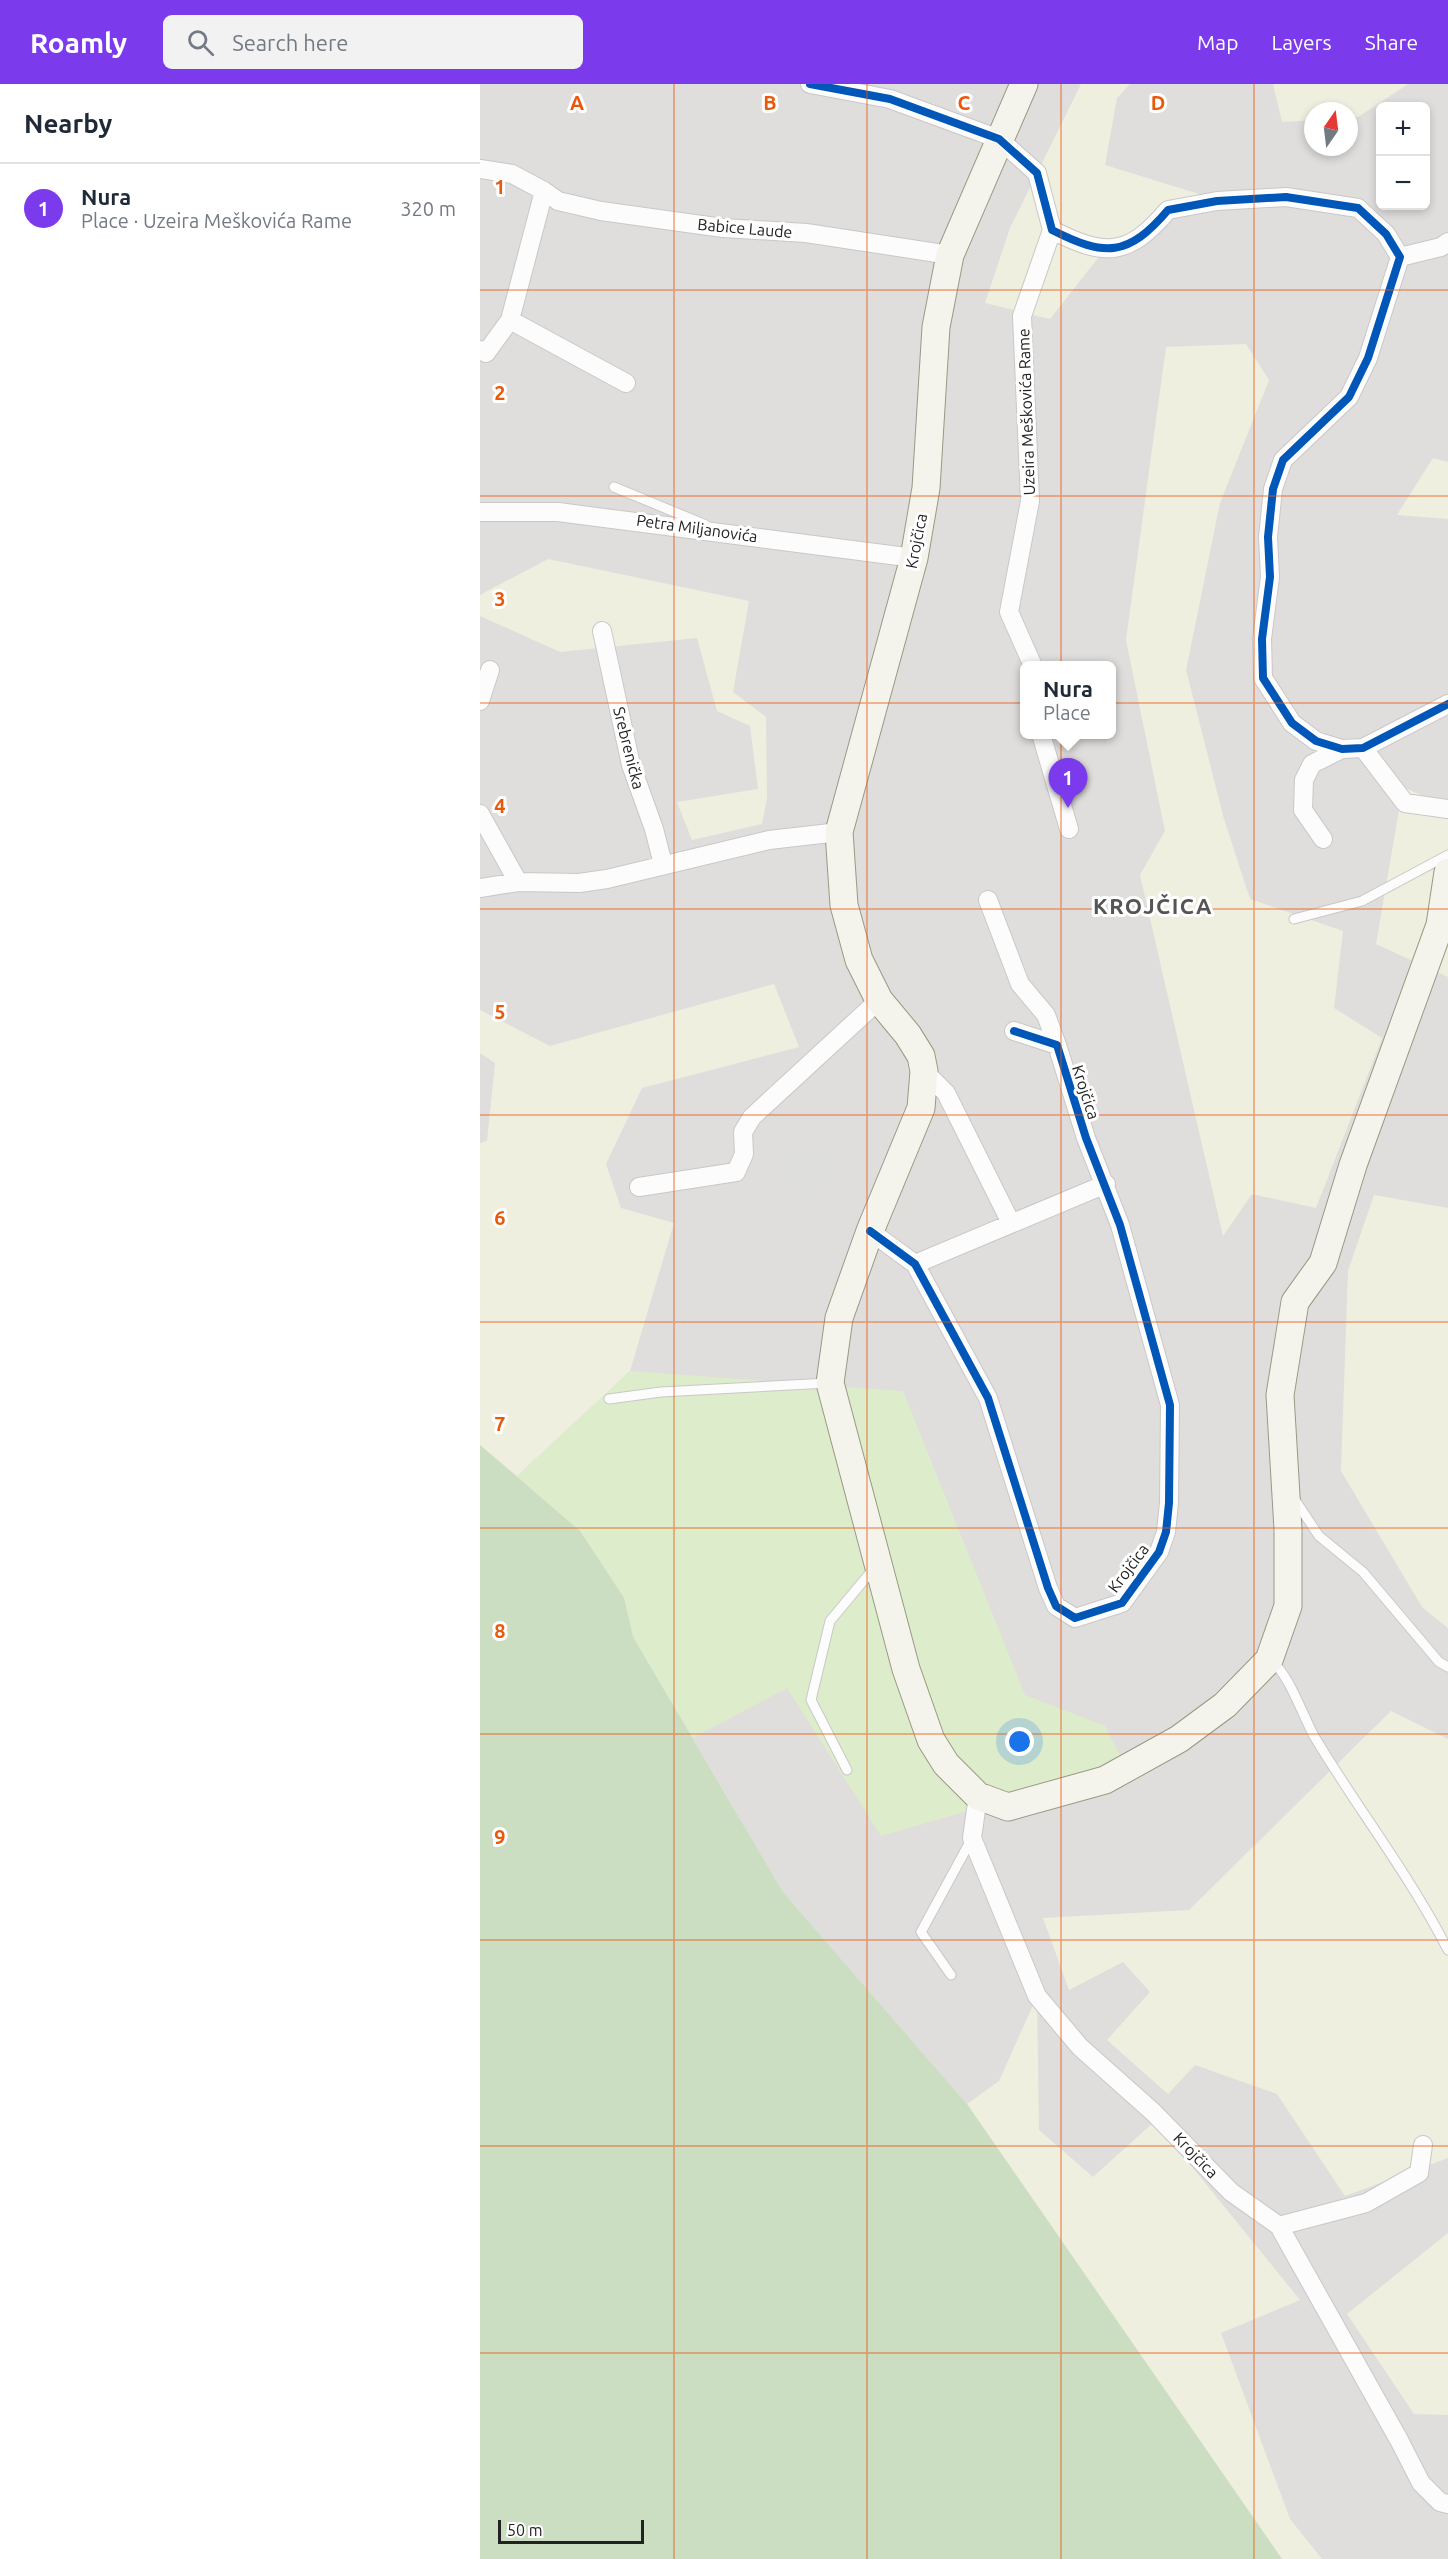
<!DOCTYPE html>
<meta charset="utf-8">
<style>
body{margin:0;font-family:Ubuntu,sans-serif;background:#f2f2f3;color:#1f2937}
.controls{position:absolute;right:18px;top:18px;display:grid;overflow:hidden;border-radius:9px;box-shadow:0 3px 9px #0003}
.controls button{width:54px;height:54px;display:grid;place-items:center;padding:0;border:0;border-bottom:2px solid #e0e1e3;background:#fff;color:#1f2937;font:30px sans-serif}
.compass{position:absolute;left:824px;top:18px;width:54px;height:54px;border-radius:50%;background:#fff;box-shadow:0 3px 9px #0003;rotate:14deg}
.scale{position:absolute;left:18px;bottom:15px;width:146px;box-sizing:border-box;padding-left:6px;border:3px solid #222;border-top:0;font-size:16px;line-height:21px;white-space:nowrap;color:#222;-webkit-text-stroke:4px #fff;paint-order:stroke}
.you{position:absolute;left:540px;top:1658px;width:21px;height:21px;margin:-15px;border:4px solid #fff;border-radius:50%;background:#1a73e8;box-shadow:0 0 0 9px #1a73e833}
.badge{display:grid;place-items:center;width:39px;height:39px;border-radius:50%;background:#7c3aed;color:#fff;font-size:20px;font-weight:700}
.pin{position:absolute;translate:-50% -50px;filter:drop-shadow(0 2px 3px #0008)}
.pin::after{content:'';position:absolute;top:32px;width:21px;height:18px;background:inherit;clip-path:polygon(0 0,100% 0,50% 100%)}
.popup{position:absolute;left:540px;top:577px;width:96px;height:78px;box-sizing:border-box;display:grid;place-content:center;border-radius:9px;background:#fff;filter:drop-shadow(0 2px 4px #0005);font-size:20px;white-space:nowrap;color:#747a83}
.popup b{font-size:22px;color:#1f2937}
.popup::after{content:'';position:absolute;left:50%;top:100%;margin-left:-12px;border:12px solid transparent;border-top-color:#fff}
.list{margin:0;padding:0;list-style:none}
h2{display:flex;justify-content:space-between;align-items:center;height:78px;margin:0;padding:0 24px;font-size:26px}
h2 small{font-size:20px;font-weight:400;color:#747a83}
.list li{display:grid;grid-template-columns:39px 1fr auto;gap:18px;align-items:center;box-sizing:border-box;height:90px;padding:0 24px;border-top:2px solid #e0e1e3}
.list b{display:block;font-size:22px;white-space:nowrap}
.list p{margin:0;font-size:20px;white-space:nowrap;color:#747a83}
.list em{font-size:20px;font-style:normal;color:#747a83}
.icon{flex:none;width:33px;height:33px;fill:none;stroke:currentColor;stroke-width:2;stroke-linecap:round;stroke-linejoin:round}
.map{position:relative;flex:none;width:968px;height:2475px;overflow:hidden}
header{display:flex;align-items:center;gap:36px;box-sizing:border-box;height:84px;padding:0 30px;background:#7c3aed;color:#fff}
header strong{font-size:28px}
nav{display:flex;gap:33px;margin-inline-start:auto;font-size:21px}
.search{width:420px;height:54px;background:#f2f2f3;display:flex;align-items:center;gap:15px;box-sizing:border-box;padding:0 21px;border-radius:9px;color:#747a83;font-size:22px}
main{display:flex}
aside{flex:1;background:#fff}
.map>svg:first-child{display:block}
.residential{fill:#dfdedc;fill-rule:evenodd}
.religious{fill:#dededc}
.farmland{fill:#efefdf}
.grass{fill:#ddeccb}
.forest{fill:#cbdec1}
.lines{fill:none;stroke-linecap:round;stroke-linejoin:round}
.service-casing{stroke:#c9c8c7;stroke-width:11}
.minor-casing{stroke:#c9c8c7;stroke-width:20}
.secondary-casing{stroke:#999a82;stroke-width:29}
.service{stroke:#fdfcfc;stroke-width:9}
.minor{stroke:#fdfcfc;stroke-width:18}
.secondary{stroke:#f4f4ed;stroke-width:27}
.cycleway-casing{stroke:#fff;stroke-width:11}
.cycleway{stroke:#0057b8;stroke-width:8}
.grid{fill:none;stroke:#e8590c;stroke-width:1.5;stroke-opacity:0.55}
.labels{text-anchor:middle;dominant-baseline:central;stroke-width:6;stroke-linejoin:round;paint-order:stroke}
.street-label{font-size:16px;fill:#222;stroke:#fff}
.district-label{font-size:22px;font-weight:bold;letter-spacing:1.5px;fill:#555;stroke:#fff}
.grid-label{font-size:20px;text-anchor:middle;font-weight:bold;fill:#e8590c;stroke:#fff;stroke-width:6;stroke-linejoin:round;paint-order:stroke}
</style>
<header>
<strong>Roamly</strong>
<div class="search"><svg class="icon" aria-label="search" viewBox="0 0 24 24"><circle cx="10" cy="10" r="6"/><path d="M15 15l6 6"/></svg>Search here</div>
<nav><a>Map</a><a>Layers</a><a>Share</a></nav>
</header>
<main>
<aside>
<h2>Nearby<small></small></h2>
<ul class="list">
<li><span class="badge">1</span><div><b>Nura</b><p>Place · Uzeira Meškovića Rame</p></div><em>320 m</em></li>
</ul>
</aside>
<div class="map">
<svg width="968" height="2475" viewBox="0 0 968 2475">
<rect width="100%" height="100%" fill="#f0eeeb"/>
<path class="residential" d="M0,0H968V2475H802L487,2020L303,1808L153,1553L100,1447L0,1361ZM900,22H946V122H900ZM833,27H869V63H833ZM544,582H632V650H544Z"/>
<path class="religious" d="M336,1056L359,1091L324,1113L301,1079Z"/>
<path class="farmland" d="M601,0H650L637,14L625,81L732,114L629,160L570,235L505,219L530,144Z
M793,0H928L878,33L869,34V27H833V36L802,38Z
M766,260L789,296L740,419L706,586L744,735L770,815L863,847L854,924L902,954L836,1124L772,1110L743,1152L660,791L685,747L646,556L686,263Z
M953,374L968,378V435L917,431Z
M68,475L269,517L253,608L286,633L287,714L282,740L212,756L197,718L278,705L270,642L237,627L217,554L80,568L0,532V511Z
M923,703L968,723V893L896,860Z
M294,900L319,963L162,1004L126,1080L141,1124L194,1139L150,1287L37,1392L0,1361V1059L7,1057L15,979L0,969V926L70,962Z
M894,1111L968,1124V1544L942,1523L861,1387L868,1187Z
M911,1627L968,1655V2074L865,2112L797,2010L715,1981L688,2010L627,1956L670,1908L643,1878L589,1906L563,1834L709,1826Z
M557,1912L559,2046L613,2093L675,2037L820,2216L741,2249L810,2435L842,2475H802L487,2020L519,1997Z
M968,2149V2331L934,2330L867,2230Z"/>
<path class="grass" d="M150,1287L423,1307L545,1611L625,1642L645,1681L401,1752L307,1604L213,1654L153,1553L144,1514L100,1447L37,1392Z"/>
<path class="forest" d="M0,1361L100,1447L144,1514L153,1553L303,1808L487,2020L802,2475H0Z"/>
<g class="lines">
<defs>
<path id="service" d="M134,403L226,441
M814,835L882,817L968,771
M129,1315L181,1308L348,1299
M815,1416L839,1452L883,1488L959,1578L968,1583
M791,1577C808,1588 823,1632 834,1652C877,1724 929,1790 968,1866
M367,1686L331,1616L350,1537L395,1483
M471,1891L441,1848L491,1756"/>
<path id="minor" d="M330,0L410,15L519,55L557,89L572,146C625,173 648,173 688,126L737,117L806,113L878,124L906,150L920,173L888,274L869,313L803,376L793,405L788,453L790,493L782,555L783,594L812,639L836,657L862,665L883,664L968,620
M0,85L32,90L64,107L78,117L121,127L243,144L326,149L470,171
M920,173L961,163L968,158
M30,236L146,299
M0,266L6,269L30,236L64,107
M0,428H78L434,474
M122,547L151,681L174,745L183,780
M553,582L529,528L550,417L542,232L572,146
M0,617L10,586
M561,650L589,745
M883,664L925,719L968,725
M0,730L38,798
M843,755L823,726L824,696L832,680L862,665
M0,804L38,798L99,799L127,795L289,756L359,748
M508,816L540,900L566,931L577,961
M444,987L466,1009L531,1139
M159,1103L256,1088L264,1070L263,1048L272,1033L399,916
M390,1147L435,1180L508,1314L568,1504L576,1522L595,1534L642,1519L679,1468L686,1448L689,1419L690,1321L640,1141L606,1054L577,961L534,947
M435,1180L626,1100
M498,1712L492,1754L557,1912L600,1963L673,2028L751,2108L799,2142L919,2356L941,2399L960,2418L968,2420
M799,2142L886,2119L939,2089L943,2061"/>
<path id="secondary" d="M544,0L470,171L456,243L446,404L434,474L359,748L364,821L379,876L399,916L428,951L441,972L444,987L441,1024L390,1147L359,1234L350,1299L426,1585L451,1656L466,1680L498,1712L528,1723L625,1696L699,1655L745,1621L789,1576L808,1522V1445L800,1311L815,1218L843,1179L873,1081L960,841L968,788"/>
</defs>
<use href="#service" class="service-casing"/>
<use href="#minor" class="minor-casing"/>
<use href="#secondary" class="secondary-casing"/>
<use href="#service" class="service"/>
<use href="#minor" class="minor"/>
<use href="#secondary" class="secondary"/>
<defs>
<path id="cycleway" d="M330,0L410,15L519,55L557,89L572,146C625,173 648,173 688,126L737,117L806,113L878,124L906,150L920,173L888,274L869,313L803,376L793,405L788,453L790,493L782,555L783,594L812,639L836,657L862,665L883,664L968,620
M390,1147L435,1180L508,1314L568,1504L576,1522L595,1534L642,1519L679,1468L686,1448L689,1419L690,1321L640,1141L606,1054L577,961L534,947"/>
</defs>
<use href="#cycleway" class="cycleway-casing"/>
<use href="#cycleway" class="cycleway"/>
</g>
<path class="grid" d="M194,0V2475M387,0V2475M581,0V2475M774,0V2475M0,206H968M0,412H968M0,619H968M0,825H968M0,1031H968M0,1238H968M0,1444H968M0,1650H968M0,1856H968M0,2062H968M0,2269H968"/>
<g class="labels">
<g class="street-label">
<text transform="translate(265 144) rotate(5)">Babice Laude</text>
<text transform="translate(546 328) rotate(-92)">Uzeira Meškovića Rame</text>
<text transform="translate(217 444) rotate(8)">Petra Miljanovića</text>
<text transform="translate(436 457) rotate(-79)">Krojčica</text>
<text transform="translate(149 664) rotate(76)">Srebrenička</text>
<text transform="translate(606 1008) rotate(72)">Krojčica</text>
<text transform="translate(648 1484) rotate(-53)">Krojčica</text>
<text transform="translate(716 2071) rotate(46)">Krojčica</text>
</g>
<g class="district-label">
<text x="673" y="821">KROJČICA</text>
</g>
</g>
<g class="grid-label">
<text x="97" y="26">A</text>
<text x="290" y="26">B</text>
<text x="484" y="26">C</text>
<text x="678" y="26">D</text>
<text x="20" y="110">1</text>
<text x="20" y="316">2</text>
<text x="20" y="522">3</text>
<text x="20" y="729">4</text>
<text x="20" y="935">5</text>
<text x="20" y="1141">6</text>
<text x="20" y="1347">7</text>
<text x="20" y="1554">8</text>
<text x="20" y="1760">9</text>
</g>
</svg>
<div class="controls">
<button>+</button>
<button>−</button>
</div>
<svg class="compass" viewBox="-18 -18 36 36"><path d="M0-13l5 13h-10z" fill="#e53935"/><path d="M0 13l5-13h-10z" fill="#747a83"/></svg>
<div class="scale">50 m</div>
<div class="you"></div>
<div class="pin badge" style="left:588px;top:724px">1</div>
<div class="popup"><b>Nura</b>Place</div>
</div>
</main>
